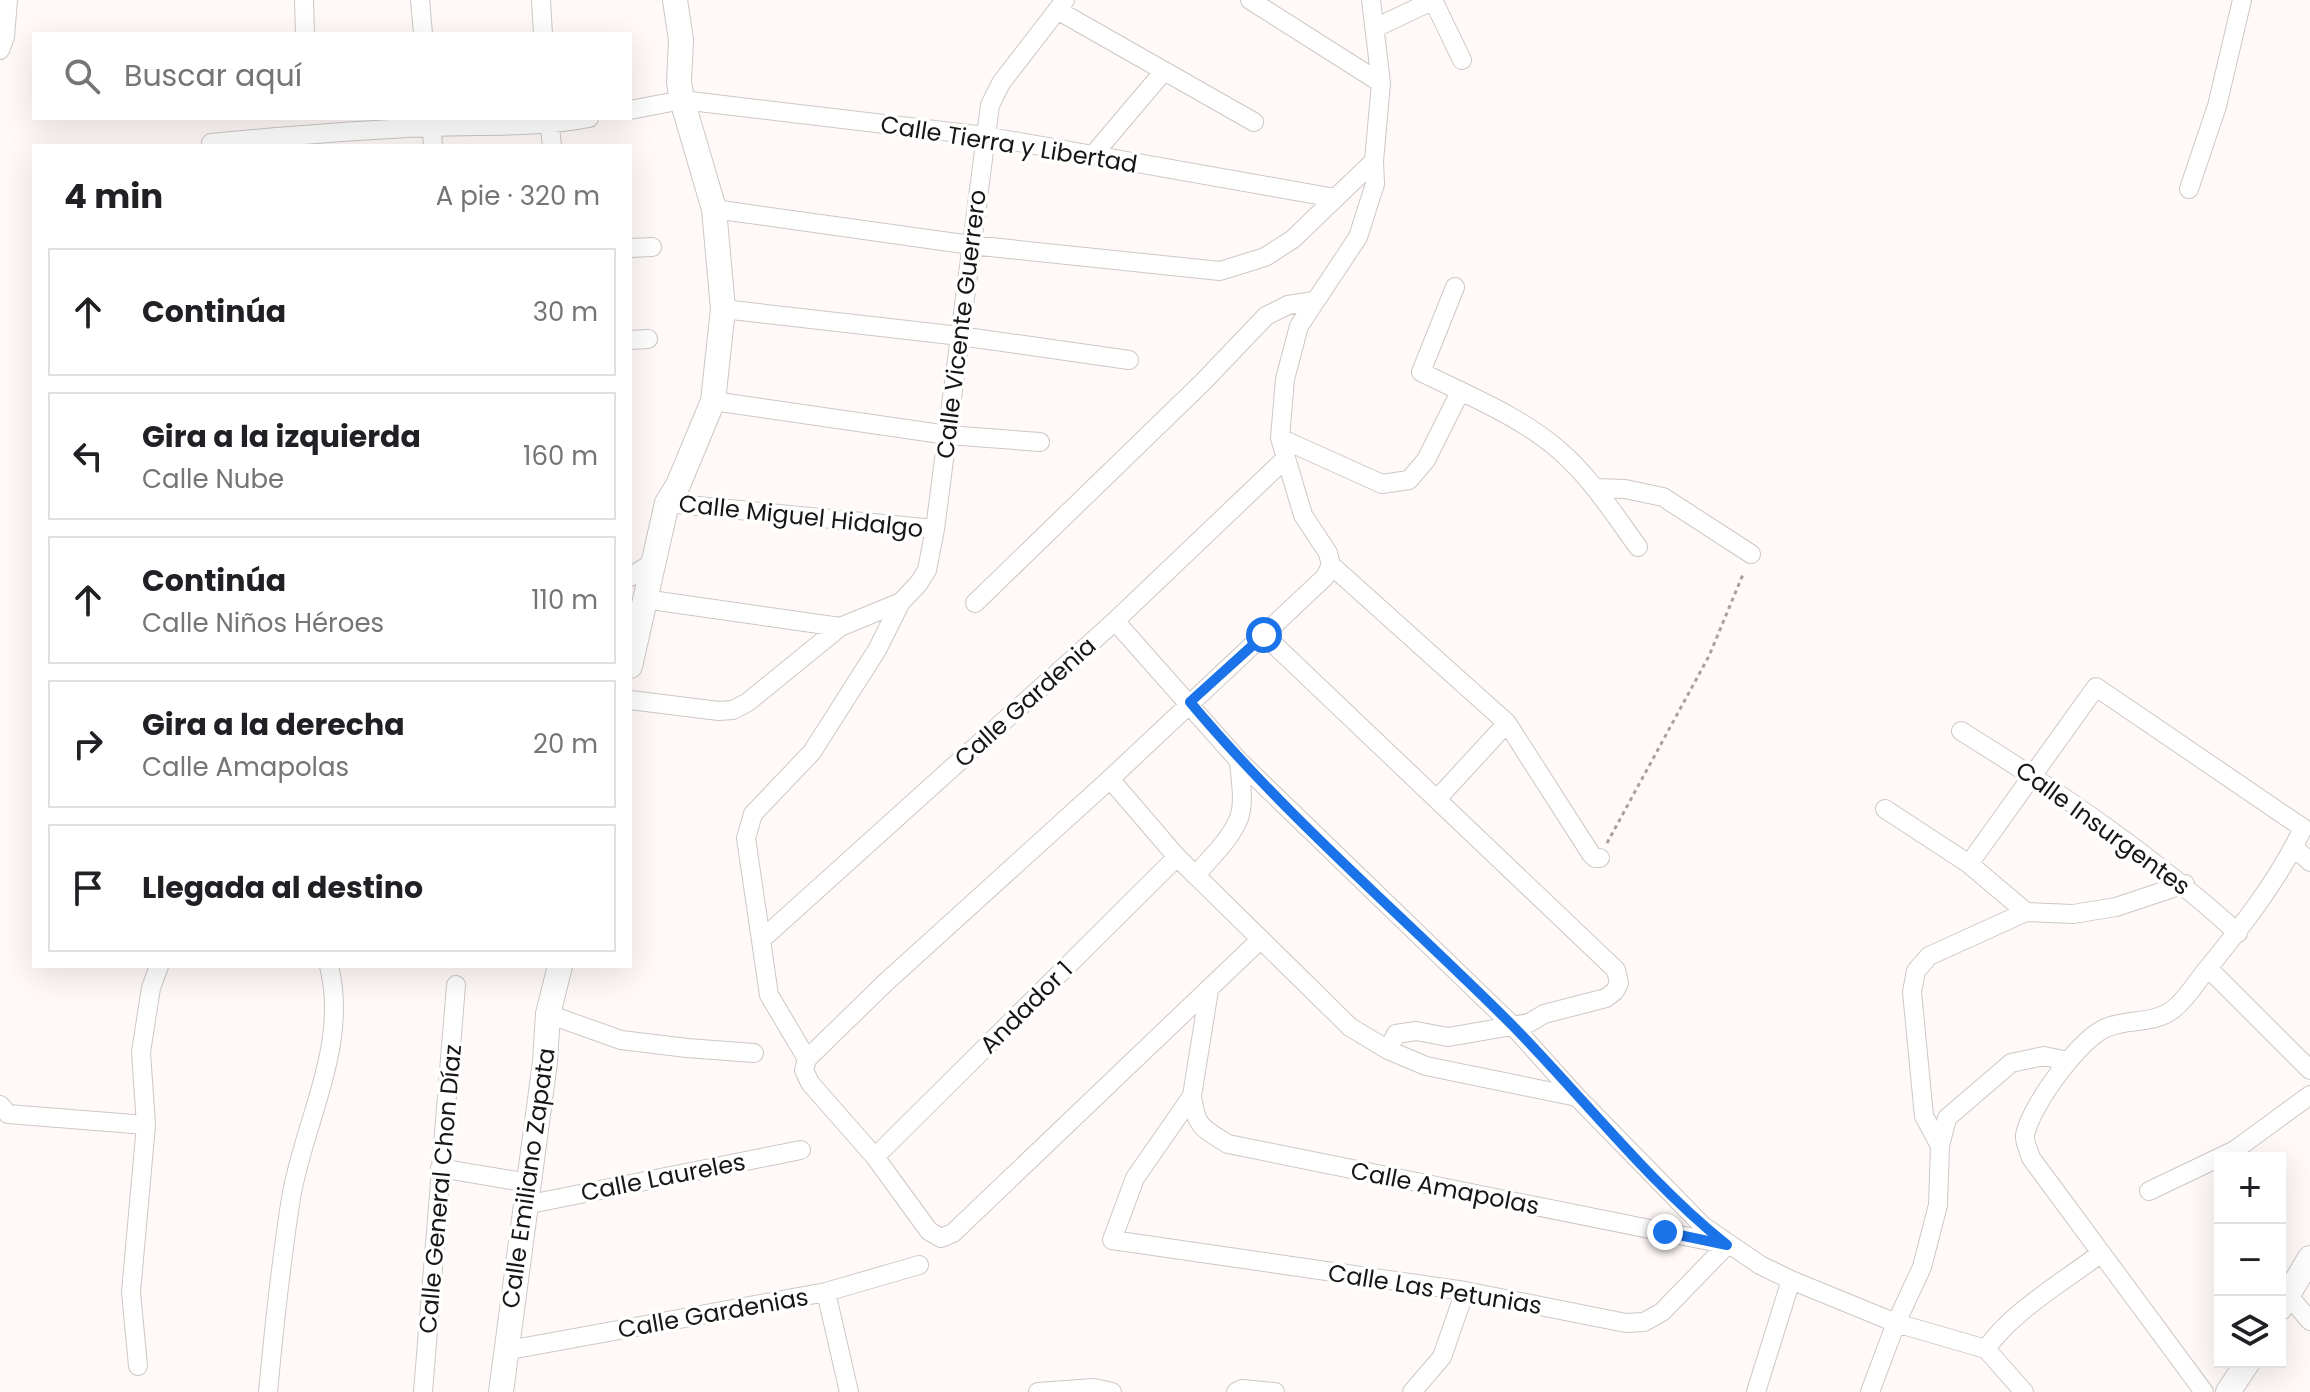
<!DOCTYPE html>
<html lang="es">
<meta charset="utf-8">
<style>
body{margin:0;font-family:Poppins,sans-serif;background:#f6f6f6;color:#202124}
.controls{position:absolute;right:24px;bottom:24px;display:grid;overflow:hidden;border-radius:0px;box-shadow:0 8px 32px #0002}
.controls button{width:72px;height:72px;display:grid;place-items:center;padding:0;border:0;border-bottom:2px solid #e0e0e0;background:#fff;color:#202124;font:40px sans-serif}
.stop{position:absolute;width:24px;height:24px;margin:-18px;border:6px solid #1a73e8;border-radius:50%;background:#fff}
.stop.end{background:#1a73e8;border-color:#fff;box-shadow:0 2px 8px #0008}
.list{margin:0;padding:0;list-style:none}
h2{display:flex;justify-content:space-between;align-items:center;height:104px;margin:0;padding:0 32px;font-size:34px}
h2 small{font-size:26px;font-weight:400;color:#757577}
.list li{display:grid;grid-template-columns:52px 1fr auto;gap:24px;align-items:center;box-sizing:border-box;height:128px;margin:0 16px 16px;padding:0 16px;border:2px solid #e0e0e0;border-radius:0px}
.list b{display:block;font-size:30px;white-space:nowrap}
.list p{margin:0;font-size:26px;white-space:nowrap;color:#757577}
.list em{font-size:26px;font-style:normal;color:#757577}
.icon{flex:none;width:44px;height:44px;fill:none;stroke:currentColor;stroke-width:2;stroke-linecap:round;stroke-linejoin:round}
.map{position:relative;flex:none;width:2310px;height:1392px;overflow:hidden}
.search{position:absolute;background:#fff;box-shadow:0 8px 32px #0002;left:32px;top:32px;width:600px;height:88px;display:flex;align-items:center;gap:20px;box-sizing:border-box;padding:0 28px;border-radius:0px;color:#757577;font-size:30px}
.panel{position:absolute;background:#fff;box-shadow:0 8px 32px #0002;left:32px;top:144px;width:600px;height:824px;border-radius:0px}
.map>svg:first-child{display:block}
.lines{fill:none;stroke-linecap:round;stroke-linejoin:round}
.minor-casing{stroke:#cdc8c6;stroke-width:20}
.tertiary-casing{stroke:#cdc8c6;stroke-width:26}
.path{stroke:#a7a2a1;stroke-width:3;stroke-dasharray:4 4;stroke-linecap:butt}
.minor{stroke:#fff;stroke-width:18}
.tertiary{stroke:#fff;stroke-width:24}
.route{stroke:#1a73e8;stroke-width:10}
.labels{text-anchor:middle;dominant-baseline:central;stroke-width:7;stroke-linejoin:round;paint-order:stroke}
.street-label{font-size:24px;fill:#181615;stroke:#fff}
</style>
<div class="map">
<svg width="2310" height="1392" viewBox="0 0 2310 1392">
<rect width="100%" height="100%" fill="#fff9f7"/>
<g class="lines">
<defs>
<path id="minor" d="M304,0L305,34
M420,0L423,34
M541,0L543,34
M1250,0L1381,83
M1371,0L1381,83L1374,161L1375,184L1358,237L1299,326L1285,379L1280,438L1303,515L1328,553L1331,565L1507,723L1591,854L1595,858H1600
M1433,0L1462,60
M1057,10L1254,122
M1375,28L1434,0
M0,50L5,37L8,0
M630,110L682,100L985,136L1335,198
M431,118L433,146
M549,118L552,146
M211,143C284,136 357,130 431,127C484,125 536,128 589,118
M1093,155L1164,71
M2189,189L2217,106L2242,0
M714,209L971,245L1220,271L1265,257L1293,239L1374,161
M630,248L652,247
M1455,287L1421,372C1469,396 1520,416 1560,451C1591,478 1614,514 1638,547
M723,309L960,336L1129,360
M630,340L648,339
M713,401L948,435L1040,442
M1280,438L1382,484L1409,480L1426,460L1460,392
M1595,488L1625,489L1663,497L1751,554
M667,503L935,529
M630,577L652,563
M644,599L840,627
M975,603L1203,382L1266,316L1288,305L1314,301
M1115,621L1239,761L1513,1026L1577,1097L1703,1226L1760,1265L1791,1280L1896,1323L1986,1349L2024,1392
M1264,635L1616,970L1619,983L1615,991L1606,998L1544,1014L1529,1023L1448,1037L1416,1031L1396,1034L1388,1050
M630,700L719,711L733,710L748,702L840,627L901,602L919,583L927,570L935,529L990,105L1001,83L1065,0
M1961,731C2059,792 2152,855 2238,933
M1110,779L1177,857L1350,1027L1388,1050L1426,1066L1577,1097
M1438,798L1507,723
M1885,809L1969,864L2026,912
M2294,847L2310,862
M1969,864L2096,687L2303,828C2279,879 2243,925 2208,968C2197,981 2189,995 2177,1006C2157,1025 2132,1018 2108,1027C2081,1036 2030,1107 2025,1135C2024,1142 2029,1151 2031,1158L2204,1392
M1196,875C1210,858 1231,839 1239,818C1245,801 1240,778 1239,761
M1261,939L953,1233L941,1238L929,1231L875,1157L810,1083L804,1070L807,1059L885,983L1110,779L1325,577L1331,565
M761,940L1115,621L1285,459
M2208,968L2310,1070
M1209,990L1192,1096L1135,1178L1112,1240L1465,1291L1626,1323L1644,1322L1662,1312L1727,1245
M548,1014L621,1040L687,1048L754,1053
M807,1059L769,995L746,838L753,814L812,752L877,650L901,602
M1192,1096C1196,1127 1202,1128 1228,1144L1724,1244
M0,1105L8,1114L146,1125
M1940,1146L1924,1116L1912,992L1916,971L1929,956L2026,912L2073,914L2116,907L2185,884
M875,1157L1177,857
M440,1168L529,1183
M2149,1191L2235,1150L2310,1095
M525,1205L801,1150
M826,1292L849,1392
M2288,1295L2310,1321
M1986,1349C2012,1311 2065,1281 2101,1253
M504,1351L826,1292L919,1265
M138,1366L131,1292L146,1125L141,1052L151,988L159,966
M268,1392C274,1327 281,1262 291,1198C304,1121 349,1046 329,966
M423,1392L456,985
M1038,1392L1094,1388L1112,1392
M1236,1392L1242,1389L1275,1392
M1412,1392L1442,1357L1465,1291
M1756,1392L1791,1280
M1870,1392L1896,1323L1922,1267L1938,1205L1940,1146L1947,1118L2011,1063L2044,1056L2068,1061"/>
<path id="tertiary" d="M630,666L667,503L678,485L713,401L723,309L714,209L682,100L679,82L681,40L675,0
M2280,1308L2310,1258
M501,1392L545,1062L548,1014L560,966
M2228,1392L2248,1362"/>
</defs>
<use href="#minor" class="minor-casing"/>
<use href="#tertiary" class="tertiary-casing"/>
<path class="path" d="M1607,843L1709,656L1744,572"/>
<use href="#minor" class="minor"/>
<use href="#tertiary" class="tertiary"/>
</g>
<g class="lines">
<path class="route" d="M1264,635L1190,702C1287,818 1404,917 1511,1024C1583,1097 1647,1181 1727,1245L1665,1232"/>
</g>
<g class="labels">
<g class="street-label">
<text transform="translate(1009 144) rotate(9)">Calle Tierra y Libertad</text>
<text transform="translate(961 324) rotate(-83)">Calle Vicente Guerrero</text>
<text transform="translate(801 516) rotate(6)">Calle Miguel Hidalgo</text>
<text transform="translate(1025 702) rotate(-42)">Calle Gardenia</text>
<text transform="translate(2103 828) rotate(36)">Calle Insurgentes</text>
<text transform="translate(1026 1007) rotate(-45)">Andador 1</text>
<text transform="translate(663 1177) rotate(-11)">Calle Laureles</text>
<text transform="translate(528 1178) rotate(-82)">Calle Emiliano Zapata</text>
<text transform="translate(1445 1188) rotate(11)">Calle Amapolas</text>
<text transform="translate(440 1189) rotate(-85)">Calle General Chon Díaz</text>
<text transform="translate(1435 1289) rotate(9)">Calle Las Petunias</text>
<text transform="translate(713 1313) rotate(-10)">Calle Gardenias</text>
</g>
</g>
</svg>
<div class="controls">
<button>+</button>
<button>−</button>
<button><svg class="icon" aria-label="layers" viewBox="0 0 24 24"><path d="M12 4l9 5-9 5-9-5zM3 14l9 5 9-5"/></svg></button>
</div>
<div class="stop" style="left:1264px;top:635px"></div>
<div class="stop end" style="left:1665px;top:1232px"></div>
<div class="search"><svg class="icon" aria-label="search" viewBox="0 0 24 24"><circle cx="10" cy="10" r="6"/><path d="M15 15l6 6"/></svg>Buscar aquí</div>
<section class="panel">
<h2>4 min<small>A pie · 320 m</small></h2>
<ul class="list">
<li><svg class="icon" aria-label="ahead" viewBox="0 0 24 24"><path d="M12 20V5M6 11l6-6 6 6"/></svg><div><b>Continúa</b></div><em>30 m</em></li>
<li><svg class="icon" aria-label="left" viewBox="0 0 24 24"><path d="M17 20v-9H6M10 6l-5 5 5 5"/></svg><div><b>Gira a la izquierda</b><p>Calle Nube</p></div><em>160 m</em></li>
<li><svg class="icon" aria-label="ahead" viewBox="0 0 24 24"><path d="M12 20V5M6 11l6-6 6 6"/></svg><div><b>Continúa</b><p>Calle Niños Héroes</p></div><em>110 m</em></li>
<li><svg class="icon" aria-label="right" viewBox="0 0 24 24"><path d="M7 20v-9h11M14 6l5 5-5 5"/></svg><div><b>Gira a la derecha</b><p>Calle Amapolas</p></div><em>20 m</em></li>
<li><svg class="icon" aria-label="arrive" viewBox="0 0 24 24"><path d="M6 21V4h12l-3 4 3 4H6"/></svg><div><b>Llegada al destino</b></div></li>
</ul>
</section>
</div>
